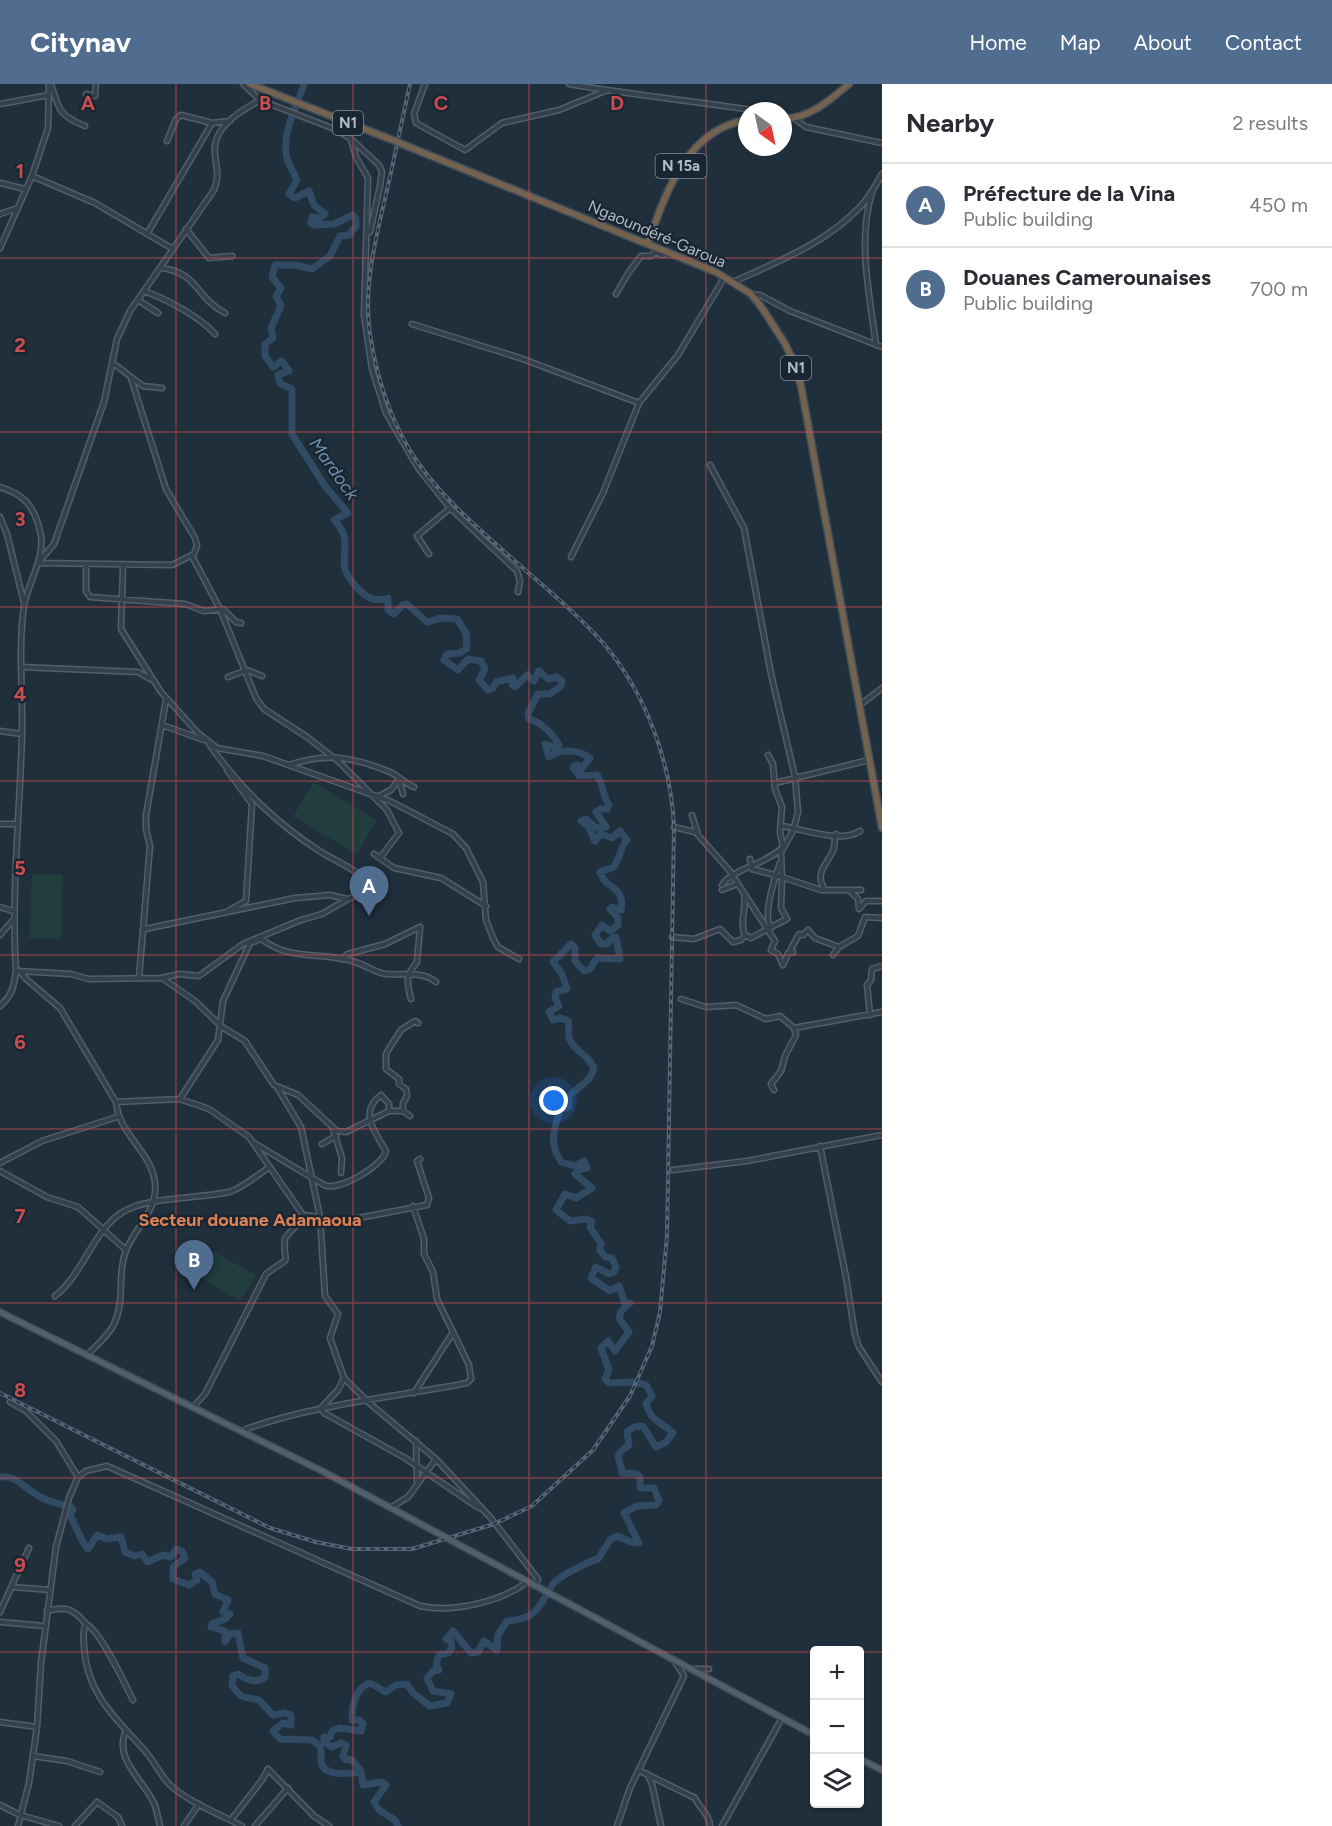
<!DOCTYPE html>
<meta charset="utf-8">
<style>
body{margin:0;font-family:Figtree,sans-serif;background:#f2f2f3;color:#2b2b33}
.controls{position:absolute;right:18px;bottom:18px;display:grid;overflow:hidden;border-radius:6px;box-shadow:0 2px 4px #0004}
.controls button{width:54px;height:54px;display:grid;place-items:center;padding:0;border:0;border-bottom:2px solid #e1e1e2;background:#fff;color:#2b2b33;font:30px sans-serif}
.compass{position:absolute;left:738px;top:18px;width:54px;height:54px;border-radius:50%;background:#fff;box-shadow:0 2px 4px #0004;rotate:147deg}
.you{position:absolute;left:554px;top:1017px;width:21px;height:21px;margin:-15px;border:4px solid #fff;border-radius:50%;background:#1a73e8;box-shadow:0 0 0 9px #1a73e833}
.badge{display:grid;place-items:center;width:39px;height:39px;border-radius:50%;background:#506d8f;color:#fff;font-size:20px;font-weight:700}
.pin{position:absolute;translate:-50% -50px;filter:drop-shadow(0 2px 3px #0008)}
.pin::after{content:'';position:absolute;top:32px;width:21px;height:18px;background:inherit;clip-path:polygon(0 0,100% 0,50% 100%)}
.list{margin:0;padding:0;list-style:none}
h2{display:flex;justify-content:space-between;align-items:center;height:78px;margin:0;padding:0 24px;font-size:26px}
h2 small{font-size:20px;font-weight:400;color:#7c7c81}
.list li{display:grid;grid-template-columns:39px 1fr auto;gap:18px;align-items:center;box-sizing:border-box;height:84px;padding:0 24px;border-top:2px solid #e1e1e2}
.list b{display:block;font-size:22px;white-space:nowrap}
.list p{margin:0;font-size:20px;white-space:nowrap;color:#7c7c81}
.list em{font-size:20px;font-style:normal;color:#7c7c81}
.icon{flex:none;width:33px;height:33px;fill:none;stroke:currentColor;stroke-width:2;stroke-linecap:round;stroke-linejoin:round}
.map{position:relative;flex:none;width:882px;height:1742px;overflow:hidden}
header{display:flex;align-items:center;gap:36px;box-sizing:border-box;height:84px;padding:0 30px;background:#506d8f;color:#fff}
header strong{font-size:28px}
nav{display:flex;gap:33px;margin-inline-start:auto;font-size:21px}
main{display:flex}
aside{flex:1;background:#fff}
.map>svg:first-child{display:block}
.green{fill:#223d3d}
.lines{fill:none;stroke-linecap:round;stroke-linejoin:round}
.river{stroke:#304b63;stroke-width:7}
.minor-casing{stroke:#525e6a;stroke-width:7}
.major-casing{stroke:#404c58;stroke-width:8}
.highway-casing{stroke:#3f4b57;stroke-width:9}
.minor{stroke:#34404c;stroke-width:4}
.major{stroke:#51606d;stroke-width:5}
.highway{stroke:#736250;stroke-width:6}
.rail-casing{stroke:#556574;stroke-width:4}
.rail{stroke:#192531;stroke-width:1.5;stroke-dasharray:4.5;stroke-linecap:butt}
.major-bridge-casing{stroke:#404c58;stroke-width:8;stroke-linecap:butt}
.highway-bridge-casing{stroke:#3f4b57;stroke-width:9;stroke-linecap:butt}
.major-bridge{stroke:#51606d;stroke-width:5}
.highway-bridge{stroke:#736250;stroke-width:6}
.grid{fill:none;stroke:#cc4d50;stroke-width:1.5;stroke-opacity:0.55}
.labels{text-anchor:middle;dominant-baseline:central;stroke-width:4.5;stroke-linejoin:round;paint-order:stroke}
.shield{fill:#192531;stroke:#828e9b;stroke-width:1.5}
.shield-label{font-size:15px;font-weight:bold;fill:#afbbc8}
.street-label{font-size:16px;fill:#afbbc8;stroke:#192531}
.water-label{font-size:18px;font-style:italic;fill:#6c90af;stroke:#192531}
.neighbourhood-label{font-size:18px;font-weight:bold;fill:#de8254;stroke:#192531}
.grid-label{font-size:20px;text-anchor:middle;font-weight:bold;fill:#cc4d50;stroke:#192531;stroke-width:4.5;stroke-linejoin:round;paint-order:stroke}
</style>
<header>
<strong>Citynav</strong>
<nav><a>Home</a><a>Map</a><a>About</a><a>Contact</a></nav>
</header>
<main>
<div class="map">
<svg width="882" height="1742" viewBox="0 0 882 1742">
<rect width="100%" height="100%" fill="#202f3c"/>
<path class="green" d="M313,698L377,736L357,770L293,733Z
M32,790L63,791L61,855L29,854Z
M209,1165L256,1191L240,1217L195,1190Z"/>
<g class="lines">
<path class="river" d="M304,0C297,23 281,49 287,74C289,82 294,89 297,96L289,110L295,114L309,107L314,121L325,130L320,134L312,133L311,139L314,141L334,140L353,131L356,135V142L349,151L340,152L330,172L312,185L295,181H275L272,193L281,204L276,212L281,222L271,244L273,254L265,260V272L273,283L282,277L289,287L278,291V294L281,300L292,305V350L325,402L348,429L334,436C355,457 338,473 347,490C356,505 370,521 388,514V526L394,530L403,521L407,520L427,538L442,534L457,535L466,549L467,564L460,569L447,570L444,576L458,586L468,575L481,577L485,585L479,596L488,606L493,604L496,598L513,594L512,601L515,603L527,591L534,597L539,587L548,595L556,593L562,597L561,602L550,610H538L528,629L529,635C540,637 554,651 559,661L554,663L545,660L549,673C561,664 579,666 590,674L581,685L577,681L573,683L579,692L597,691C604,702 602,711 609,721L607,725H600L596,728L606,743L596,744L586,735L581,737L588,742L595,757L601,750L612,754L620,747L627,756C620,764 620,774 614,783L600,788C606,807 625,800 621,826L612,823L610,825L618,834V841L610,847L602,841L595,851L601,860H607L612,854L616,853L620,875L597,874L590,885L584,887L575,877V864L571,860L553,878L562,890L567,905L556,908L555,914L559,922L549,928L553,936L561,934L568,937C570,943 567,951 570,956C575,968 591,972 594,985L589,995L569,1012V1023L561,1025C553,1046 549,1059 561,1078L575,1082L584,1077L587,1084L579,1086L575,1090L592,1104L576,1114L565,1110L556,1126L570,1137L587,1135L592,1138L590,1143L601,1160L600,1166L605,1173L612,1174L616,1183L614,1188L609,1190L596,1183L591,1194L610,1207L619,1202L625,1219H630L621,1227L619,1234L629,1248L615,1267L608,1257L601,1264L609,1286L605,1295L609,1299L633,1298L646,1301L652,1312L646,1320C652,1339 662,1338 673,1349L666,1358L656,1363L643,1342L634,1343L627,1348L629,1361C610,1374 622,1375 622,1389L637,1390L640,1393V1404H654L659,1417L656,1421L637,1422L624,1429L639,1459L631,1458L617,1452L610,1456L598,1475C589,1477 558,1493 553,1500C539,1523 537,1535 507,1537L498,1551L497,1566L484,1557L478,1568L471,1569L453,1547L446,1555L451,1557L452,1564L448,1569L439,1571L436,1580L439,1586L433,1587L427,1594L433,1607L451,1610L447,1619L430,1622L413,1609L407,1600L396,1601L386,1608L370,1599C355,1604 352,1621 352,1636H360L363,1640L361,1647L340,1644L333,1646L330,1653H324V1658L332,1663L341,1659L346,1661L343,1672L345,1675L352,1676L361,1687L363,1701L382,1698L386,1701L374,1718L379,1726L395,1736L398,1742
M0,1393C15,1391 23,1402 34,1409C45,1417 59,1420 71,1423L73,1426L70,1431C77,1443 79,1455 88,1465L97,1451L107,1455L121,1453L125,1468L135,1472L142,1470L147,1478L163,1471L171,1473L176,1465L182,1467L185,1474L173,1483V1495L189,1501L197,1496L195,1490L200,1488L212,1498L215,1510L228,1516L223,1528L230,1530L225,1535L212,1540L211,1543L225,1547V1558L230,1550L238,1549L243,1574L265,1584V1593C256,1600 246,1596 238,1590L233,1592L232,1601C242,1617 245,1612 259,1616L273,1631L285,1629L291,1631V1641L283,1639L273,1647L280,1655L312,1656L320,1662C322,1668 321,1671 321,1677C322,1694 350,1689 361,1688"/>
<defs>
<path id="minor" d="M51,0C59,25 58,31 85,42
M243,0L260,16L337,46L351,55L379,81L382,88L380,102L370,148
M425,0L414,30L416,39L465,66L502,39L559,26L605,7
M569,0C632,11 695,17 759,27
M86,10L95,12L96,0
M0,20L49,11
M795,35L806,43L882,59
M351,55L356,73L368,94L364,231L372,285L386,329L418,384L450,424L517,487L520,497L518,508
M167,57L176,35L181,31L212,39L230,37
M32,92L95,119L173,165
M0,99L25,105
M872,109C857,156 870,213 876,261
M0,130L18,124
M186,145L209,174L232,172
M147,150L212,39
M0,164L32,92L48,44L49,0
M161,184C198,188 196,214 225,229
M733,198C777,178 824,160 858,125C868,116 875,102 882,90
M144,207C166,215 199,232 215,250
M616,210L629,188L641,172H651L655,168L663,171L669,168
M751,210L760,211L790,227L882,263
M138,216L158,229
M412,240L523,275L639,319
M114,280L143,302L162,304
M710,381L744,444L771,590L795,693L798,728L793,747L781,768L782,793L821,806H849L858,815L859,825L866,817H882
M0,403C23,410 34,421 40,447C47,471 28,498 24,522C18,564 23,607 22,650C20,729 11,807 16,887C14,902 12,912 0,922
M0,433L7,450L24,519
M429,470L417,452L450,424
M192,472L220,525L256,614L264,625L307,653L338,677L387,726L399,749L380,774
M571,473L603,409L639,319L678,271L724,194
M38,479L54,460L104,318L117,255L130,227L214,106C220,91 216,85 215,70C211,40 250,21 272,10
M38,479L172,481L194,470L197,462L195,454L166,405L131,294
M86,480V507L90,513L185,520L204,527L223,525L236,538L241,539
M123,482L121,545L161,608L198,649L217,664L263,672L390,717L453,750L466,764L483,798L486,836L493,854L498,863L519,875
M21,583L138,588L150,595
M228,593L247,586L262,592
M860,621L882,604
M162,641L204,656
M0,647L22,650
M289,681C327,668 353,673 390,688C398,692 405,699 414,703
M227,686L252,720L246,817L228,827
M775,699L869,676
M379,712L391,706L399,695L403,710
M692,731L698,751L729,786L775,857L771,866L778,870L783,881
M0,740H16
M782,742C803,745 841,760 860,747
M674,743L695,748
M374,770L394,784L441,794L486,822
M750,775L752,785L782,793L781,824L787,835L771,843L769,847
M722,801C732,785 767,780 783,763L780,748L782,723L775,705L773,680L768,671
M722,806L737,800
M825,806C813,788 829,779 834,764C835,759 834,756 836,750
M849,806H861
M744,811C747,824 739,839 745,851L751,854L766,846
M0,823L13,827
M771,843C762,833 775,792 780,779
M145,845L295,814L330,811L347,815
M0,851L13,836
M672,853L694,855L720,845L733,858L741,856L745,851
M833,871L839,863
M342,875L348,870L385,860L420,843
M784,879L788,869L793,868L791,865L799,850L803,851L808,846L815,854L839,863L858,852L865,833L882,834
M16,887L71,890L89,895L162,894L195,917L222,943L245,957L274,1001L298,1011L337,1047L346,1048L389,1027H403L410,1032
M20,887L25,894L60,924L116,1018C119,1051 152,1068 155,1099C158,1125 137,1142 127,1164C116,1189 126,1216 114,1240C109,1251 96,1262 87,1271
M139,894L150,762L146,745V731L166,616
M162,894L179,890L199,892L243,860L301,836L322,830L348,815L370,806C367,789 335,777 321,768C278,741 238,702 209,660
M411,915C406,897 406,891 417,878L420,844
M681,915L706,923L736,921L766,935L780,932L794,944
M870,931L867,901L871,896L872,885L882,882
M277,1003L301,1043L320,1133L325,1212L338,1230L330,1254L344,1294L368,1318L436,1375L490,1433L538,1495L535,1502
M774,1006L771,1000L781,987L785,972L796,951L794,944L882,928
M180,1015L218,956L223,917L250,859L261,855C292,878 321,867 355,878C366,881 375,889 386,890C403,892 422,886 436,898
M116,1018L180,1015L209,1025L249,1053L303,1131L302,1135L285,1154C282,1185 296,1168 266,1190L205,1310L193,1323
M403,1027V1019L407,1012L406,1005L399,1000V995L386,985V970L390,963L401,946L415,937L418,939
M333,1045L342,1074L341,1089
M254,1059L324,1101C338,1108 383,1082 386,1067C375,1048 358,1028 381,1011L389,1020V1027
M322,1060L336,1052
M820,1062L846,1193L855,1251L859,1263L882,1298
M0,1079L42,1057L117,1033
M673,1086L747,1077L882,1051
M0,1087L47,1113L78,1123L126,1166
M303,1131L320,1133
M321,1138L332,1139L427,1121L429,1114L417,1077L420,1075
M55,1212C83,1190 92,1149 121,1129C147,1112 198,1115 229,1108C243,1104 256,1092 268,1084
M344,1294L338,1306L321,1324L324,1329L405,1374L479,1424
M414,1309L452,1250
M10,1318L26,1327L56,1357L78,1393
M246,1345C317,1320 394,1313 467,1299L471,1295L469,1281L437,1215L433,1188L424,1170V1155L413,1122
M416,1357L417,1398
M392,1423L408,1413L436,1375
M13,1503L50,1506
M47,1527C66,1522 73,1524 86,1540
M0,1528L29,1464
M0,1538L45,1542
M692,1585H709
M133,1616C125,1600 100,1546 86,1540C82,1547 84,1555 84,1563C87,1611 116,1634 145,1667C155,1678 160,1691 170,1701C190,1719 219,1730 242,1742
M0,1638L37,1643
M126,1647C113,1674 143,1696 154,1719C157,1726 158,1735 160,1742
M33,1672L67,1677L100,1688
M640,1687L695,1714C700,1725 710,1731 710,1742
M647,1690L652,1700L661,1742
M0,1721L20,1731L59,1742
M231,1736L262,1696L268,1685L314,1732L329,1742
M18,1742L29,1699L37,1643L41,1579L56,1463L69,1414L78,1393L86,1387L107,1382L420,1522C452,1529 501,1518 527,1498
M75,1742L97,1718L118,1733L122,1742
M184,1742L199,1720
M255,1742L288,1704
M617,1742L630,1704L684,1592L675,1578
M722,1742L782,1634"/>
<path id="major" d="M0,1228L324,1388L445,1453
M454,1458L814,1651
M860,1675L882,1686"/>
<path id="highway" d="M250,0L395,57
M783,35C810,34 829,17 849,0
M402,60L716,188L751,210L762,224L784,258L794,278L801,302L882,744
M648,159C666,108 687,45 747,36"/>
</defs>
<use href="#minor" class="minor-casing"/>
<use href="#major" class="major-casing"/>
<use href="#highway" class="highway-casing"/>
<use href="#minor" class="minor"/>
<use href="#major" class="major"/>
<use href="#highway" class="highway"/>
<defs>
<path id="rail" d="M0,1309L270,1444L316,1458L352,1465H412L494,1440L532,1422L593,1366L630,1312L652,1262L660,1228L667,1152L674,743C671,678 646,610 604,560C572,524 533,494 497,461C469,436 441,411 419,380C392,342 377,295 370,250C363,201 376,154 387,106C395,71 402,36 410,0"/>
</defs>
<use href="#rail" class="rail-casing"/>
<use href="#rail" class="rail"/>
<defs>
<path id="major-bridge" d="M445,1453L454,1458"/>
<path id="highway-bridge" d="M395,57L402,60"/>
</defs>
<use href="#major-bridge" class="major-bridge-casing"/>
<use href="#highway-bridge" class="highway-bridge-casing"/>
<use href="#major-bridge" class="major-bridge"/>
<use href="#highway-bridge" class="highway-bridge"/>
</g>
<path class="grid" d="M176,0V1742M353,0V1742M529,0V1742M706,0V1742M0,174H882M0,348H882M0,523H882M0,697H882M0,871H882M0,1045H882M0,1219H882M0,1394H882M0,1568H814M860,1568H882"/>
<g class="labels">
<g class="shield">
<rect x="333" y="27" width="30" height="24" rx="4.5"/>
<rect x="655.5" y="70" width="51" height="24" rx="4.5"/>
<rect x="781" y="272" width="30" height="24" rx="4.5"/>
</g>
<g class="shield-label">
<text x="348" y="39">N1</text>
<text x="681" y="82">N 15a</text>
<text x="796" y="284">N1</text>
</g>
<g class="street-label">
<text transform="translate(657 150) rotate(23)">Ngaoundéré-Garoua</text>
</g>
<g class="water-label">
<text transform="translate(334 385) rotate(55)">Mardock</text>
</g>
<g class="neighbourhood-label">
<text x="250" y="1136">Secteur douane Adamaoua</text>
</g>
</g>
<g class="grid-label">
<text x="88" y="26">A</text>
<text x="265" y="26">B</text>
<text x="441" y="26">C</text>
<text x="617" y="26">D</text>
<text x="20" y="94">1</text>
<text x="20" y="268">2</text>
<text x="20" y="442">3</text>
<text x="20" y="617">4</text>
<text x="20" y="791">5</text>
<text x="20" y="965">6</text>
<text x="20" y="1139">7</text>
<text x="20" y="1313">8</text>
<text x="20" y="1488">9</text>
</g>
</svg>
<div class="controls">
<button>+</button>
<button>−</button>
<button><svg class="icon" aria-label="layers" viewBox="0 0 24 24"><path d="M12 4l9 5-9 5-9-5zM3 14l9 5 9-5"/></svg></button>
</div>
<svg class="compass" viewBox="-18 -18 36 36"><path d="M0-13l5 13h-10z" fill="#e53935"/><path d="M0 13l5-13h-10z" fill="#7c7c81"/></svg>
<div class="you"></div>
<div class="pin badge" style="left:369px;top:832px">A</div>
<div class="pin badge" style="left:194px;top:1206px">B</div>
</div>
<aside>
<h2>Nearby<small>2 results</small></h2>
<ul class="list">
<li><span class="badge">A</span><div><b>Préfecture de la Vina</b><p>Public building</p></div><em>450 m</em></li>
<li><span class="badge">B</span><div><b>Douanes Camerounaises</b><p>Public building</p></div><em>700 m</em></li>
</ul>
</aside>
</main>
